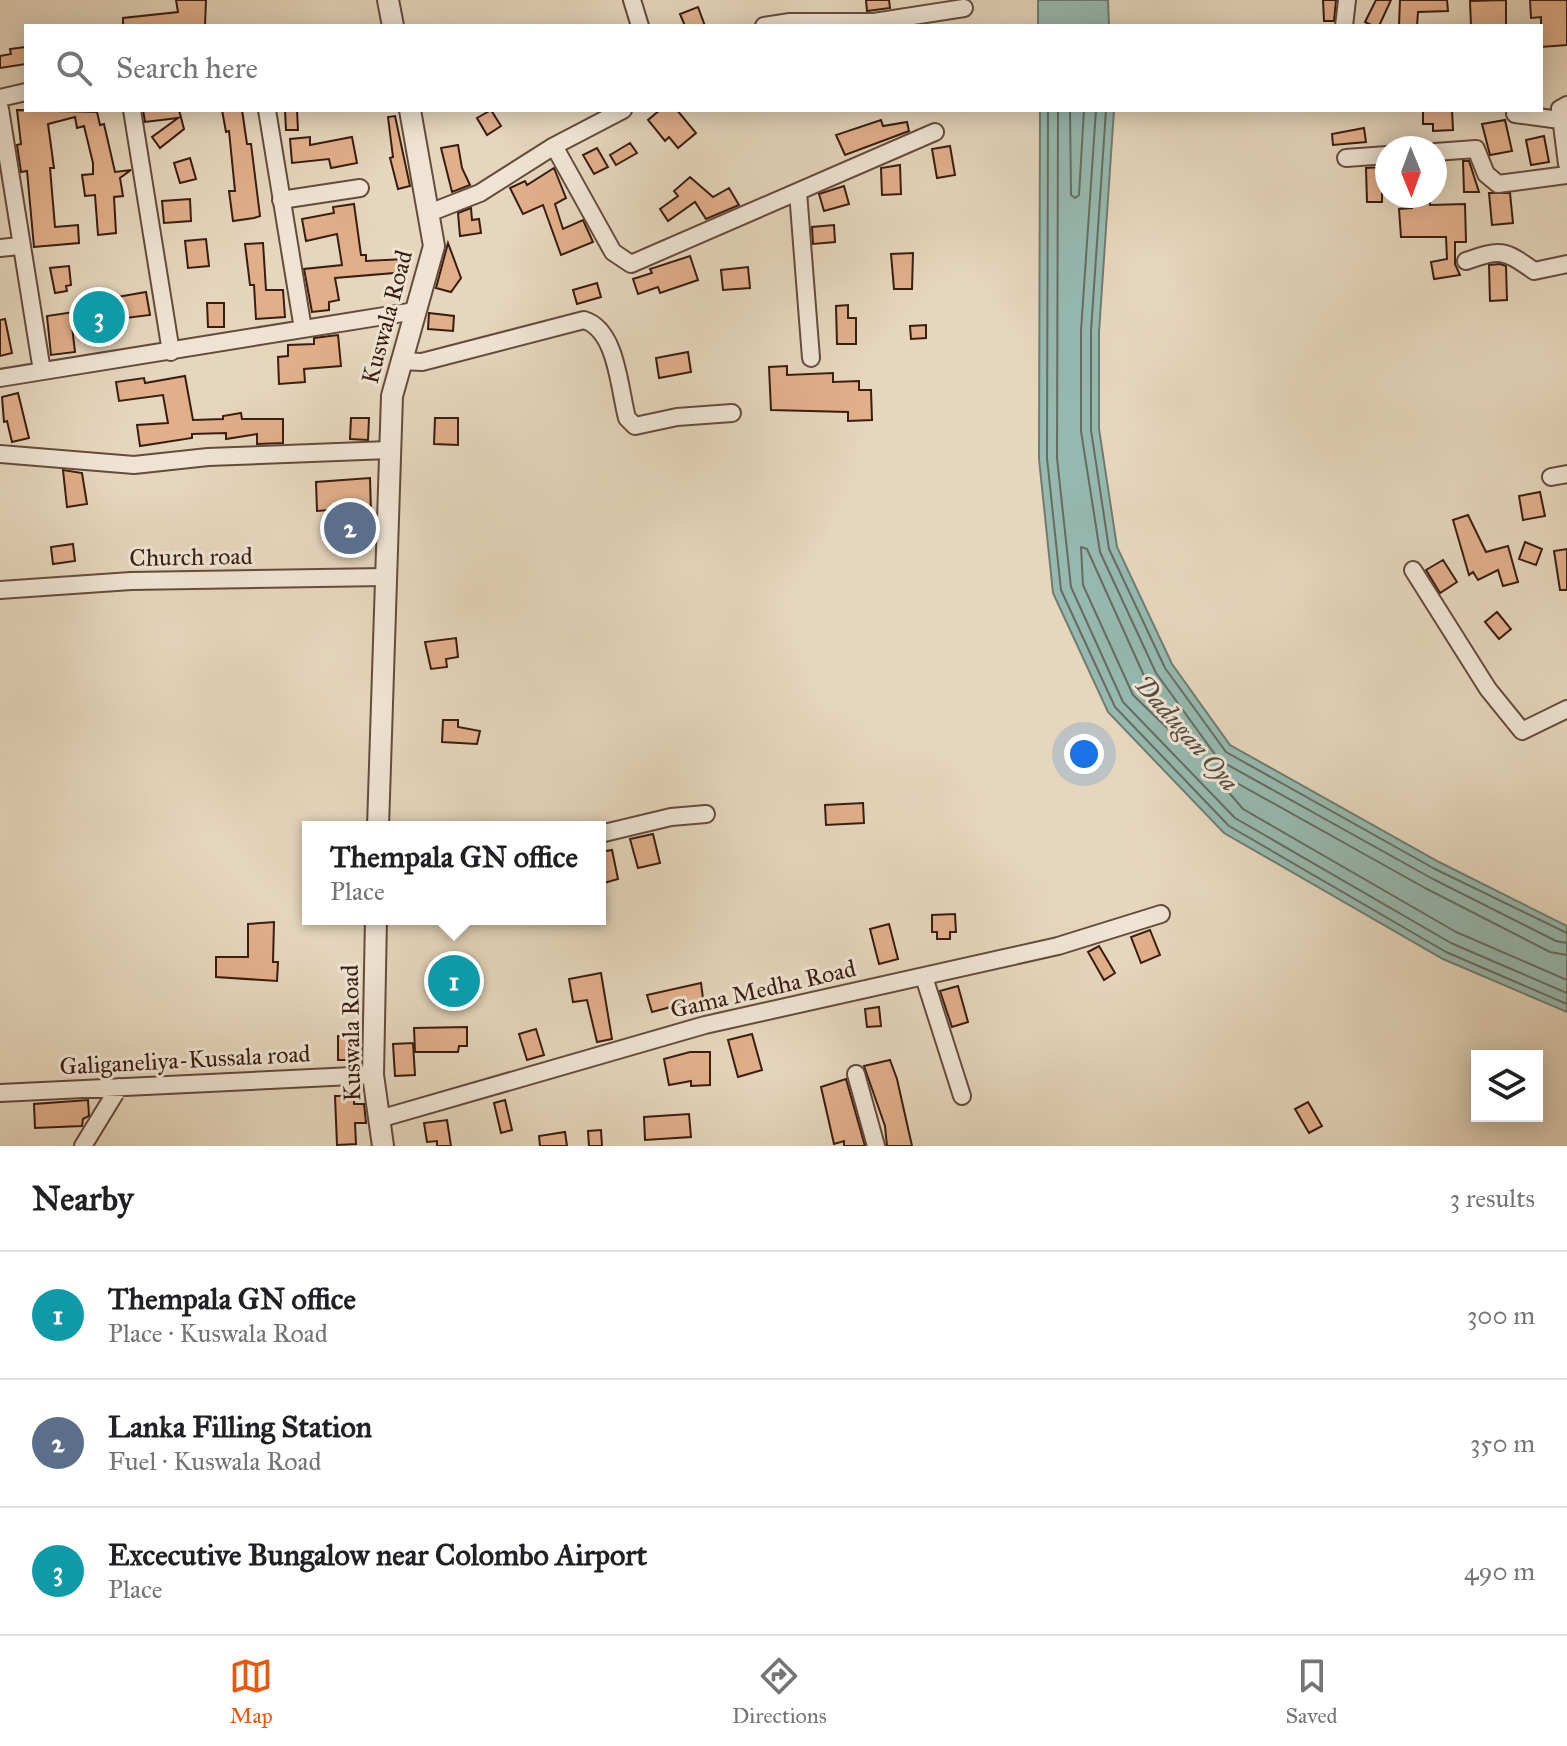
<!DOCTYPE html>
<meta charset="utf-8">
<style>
body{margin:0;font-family:"IM FELL Great Primer",serif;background:#f6f6f6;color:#202124}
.controls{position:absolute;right:24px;bottom:24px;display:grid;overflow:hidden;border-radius:0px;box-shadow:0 4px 20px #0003}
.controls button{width:72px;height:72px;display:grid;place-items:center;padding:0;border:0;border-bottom:2px solid #e0e0e0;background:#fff;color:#202124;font:40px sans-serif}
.compass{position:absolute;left:1375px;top:136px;width:72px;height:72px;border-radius:50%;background:#fff;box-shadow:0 4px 20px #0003;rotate:179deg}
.you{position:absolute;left:1084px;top:754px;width:28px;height:28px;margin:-20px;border:6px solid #fff;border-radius:50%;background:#1a73e8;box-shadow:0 0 0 12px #1a73e833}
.badge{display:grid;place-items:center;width:52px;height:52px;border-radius:50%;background:#ea580c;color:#fff;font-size:26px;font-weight:700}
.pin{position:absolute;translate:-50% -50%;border:4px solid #fff;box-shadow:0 2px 8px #0006}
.popup{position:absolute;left:302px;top:821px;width:304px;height:104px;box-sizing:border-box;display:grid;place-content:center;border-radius:0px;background:#fff;filter:drop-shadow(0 2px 6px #0005);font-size:26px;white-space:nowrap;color:#757577}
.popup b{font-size:30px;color:#202124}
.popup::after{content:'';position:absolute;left:50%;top:100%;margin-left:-16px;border:16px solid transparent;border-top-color:#fff}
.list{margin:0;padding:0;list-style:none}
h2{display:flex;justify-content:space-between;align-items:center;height:104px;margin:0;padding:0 32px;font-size:34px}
h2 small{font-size:26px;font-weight:400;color:#757577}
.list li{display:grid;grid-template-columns:52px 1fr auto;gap:24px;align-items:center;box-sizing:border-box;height:128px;padding:0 32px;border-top:2px solid #e0e0e0}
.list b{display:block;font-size:30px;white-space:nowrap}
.list p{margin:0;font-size:26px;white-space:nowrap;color:#757577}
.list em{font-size:26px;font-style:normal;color:#757577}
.icon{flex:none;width:44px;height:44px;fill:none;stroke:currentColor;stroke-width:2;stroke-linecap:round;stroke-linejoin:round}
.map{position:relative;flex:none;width:1567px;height:1146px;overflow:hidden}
.search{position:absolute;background:#fff;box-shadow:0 4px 20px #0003;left:24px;right:24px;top:24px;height:88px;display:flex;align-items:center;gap:20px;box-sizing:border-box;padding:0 28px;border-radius:0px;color:#757577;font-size:30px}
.sheet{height:488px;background:#fff}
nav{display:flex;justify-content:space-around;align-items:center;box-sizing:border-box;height:112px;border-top:2px solid #e0e0e0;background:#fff;font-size:22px;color:#757577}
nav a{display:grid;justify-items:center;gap:4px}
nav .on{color:#ea580c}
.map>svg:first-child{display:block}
.water{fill:#96b9b0;stroke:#717b70;stroke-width:2}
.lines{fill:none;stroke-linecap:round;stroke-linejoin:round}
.shore{stroke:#686b60;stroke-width:2}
.building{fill:#e2af8b;stroke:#3a1d11;stroke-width:2}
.minor-casing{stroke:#654b3c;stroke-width:20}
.tertiary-casing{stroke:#654b3c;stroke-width:24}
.minor{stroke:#efe4d4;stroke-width:16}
.tertiary{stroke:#efe4d4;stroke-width:20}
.labels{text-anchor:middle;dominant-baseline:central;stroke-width:6;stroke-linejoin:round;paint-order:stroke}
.street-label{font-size:24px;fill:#3a1d11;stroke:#efe4d4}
.water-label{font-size:26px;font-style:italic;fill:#564c41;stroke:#efe4d4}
</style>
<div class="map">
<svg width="1567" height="1146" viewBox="0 0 1567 1146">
<rect width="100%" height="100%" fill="#e6d6bd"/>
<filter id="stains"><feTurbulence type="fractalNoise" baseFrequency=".0025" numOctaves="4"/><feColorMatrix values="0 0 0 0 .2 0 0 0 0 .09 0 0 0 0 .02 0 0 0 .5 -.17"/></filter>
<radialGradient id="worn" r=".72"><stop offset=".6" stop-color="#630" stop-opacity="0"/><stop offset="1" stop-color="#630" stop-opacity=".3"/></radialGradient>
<path class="water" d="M1038,0H1108L1109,26H1038Z
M1040,110H1114L1099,332V429L1117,547L1172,664L1230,745L1439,862L1567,926V1012L1443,959L1224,833L1108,712L1053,593L1039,459Z"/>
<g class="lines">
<path class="shore" d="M1048,110L1047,458L1061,590L1115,707L1229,826L1446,952L1567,1004
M1058,110L1057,458L1071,587L1123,702L1235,818L1451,943L1567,993
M1070,110L1071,195L1075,198L1079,195L1084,110
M1096,110L1081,331V431L1100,552L1156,673L1219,760L1431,878L1556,941L1567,943
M1106,110L1091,331V430L1109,549L1165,668L1226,752L1435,869L1567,933
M1081,547L1087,549L1145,678L1195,748L1194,754L1133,695L1083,585Z
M1567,955L1550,952L1425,888L1219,773L1214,775L1243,809L1456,932L1567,980"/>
</g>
<path class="building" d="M176,0H206L205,26H123V18L178,12Z
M866,0H889L890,8L867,11Z
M1323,0H1336L1334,21H1324Z
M1376,0H1391L1379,26H1373L1365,22Z
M1400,0H1447L1448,11L1418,12L1417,26H1399Z
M1506,0V26H1471L1470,1Z
M1530,0H1567V45L1541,47V17L1531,18Z
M698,7L705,26H685L680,14Z
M26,47V64L0,68V56L11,54L10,49Z
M17,110L97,112L100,125L104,124L115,172L131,170L120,178L123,196L114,197L116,233L98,235L95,195L85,196L82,175L93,174V163L84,126L77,128L75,117L48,124L54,168H50L55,227L78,225L79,243L34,247L27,171L21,172L17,145L21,144Z
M143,110H179L184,129L160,148L152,137L178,118L145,122Z
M222,110H242L247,144H251L260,216L254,218L233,221L229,191H235L229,131L226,132Z
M285,110H297L298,130H286Z
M491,110L501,126L487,135L477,118Z
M660,110H677L696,133L678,148L669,137L665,141L648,120Z
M1423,110H1452L1453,130L1433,131V124H1423Z
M395,116L410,186L398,189L390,158L393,157L388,117Z
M881,120L883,126L907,122L909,131L845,155L836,135Z
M1505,120L1512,151L1490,155L1482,124Z
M1364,128L1366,142L1333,145L1332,134Z
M1544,136L1549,162L1531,165L1526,140Z
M310,137V145L352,137L357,163L331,168L329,159L292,163L290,139Z
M630,143L637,153L616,165L610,155Z
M458,145L462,168L470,185L452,192L441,148Z
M950,146L955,175L937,178L932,149Z
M597,148L608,167L594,174L583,155Z
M190,158L196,179L180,183L174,163Z
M1463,161H1469L1479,192H1464Z
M900,165L901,194L882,195L881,168Z
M1382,167V202H1367L1366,168Z
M554,168L566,198L555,204L563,229L583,220L593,242L561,255L543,205L523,214L510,188L525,181L527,185Z
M690,177L713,197L729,188L739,205L706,219L695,202L668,221L660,209L678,196L674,191Z
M844,186L849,204L824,211L819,194Z
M1489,193H1510L1513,223L1492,225Z
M1412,196H1430V205L1465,204L1466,242H1455V264L1460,275L1434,279L1431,262L1447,259L1446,237H1401L1399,209L1412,208Z
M190,199L191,221L164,223L162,201Z
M354,204L361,255H366V261L405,259L406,272L335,278L339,300L329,302V310L312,312L304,269L342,265L337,234L306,241L302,219L334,213L333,207Z
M471,208L472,220L479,219L481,233L460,236L458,213Z
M834,225L835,242L813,244L812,227Z
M206,239L209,266L188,268L185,241Z
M263,243L266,290H283L285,317L256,319L254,285H250L245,244Z
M448,243L461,278L451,292L436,288Z
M913,253L912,289H894L891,254Z
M690,256L698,280L660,293L658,287L638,294L633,279L652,273L650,269Z
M1500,264L1506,266L1507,300L1490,301L1489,265Z
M69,266L71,285L66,286L67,291L55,293L50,268Z
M748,267L750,288L723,290L721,270Z
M597,283L601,297L577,304L573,290Z
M146,292L150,315L117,319L118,325L72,326L75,352L51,355L47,316L101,308L100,300Z
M207,303H224V327H208Z
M848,305V318H856V344H837L836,306Z
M429,313L454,316L453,331L428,329Z
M5,319L12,353L0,356V320Z
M926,325V338L911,339L910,326Z
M338,335L341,366L304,369L305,382L279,384L278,357L288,356V345L314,344V338Z
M688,352L691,372L659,378L656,358Z
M787,366V375L833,373V382L859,381V390H871L872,420L848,421V412L771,410L769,367Z
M185,376L193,420L223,419V416L241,413L242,419H283V443L257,444V434L226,439V433L192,434V438L140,446L137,425L168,423L163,395L119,401L116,382L144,378L145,383Z
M18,393L29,438L12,442L7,421L4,422L2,397Z
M351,418H369L368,440L350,439Z
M435,418H458V445L434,444Z
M63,470L82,473L87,504L67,507Z
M370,478L371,514L329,516V510L317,511L316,482Z
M1540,492L1545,516L1523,520L1519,496Z
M1468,515L1486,552L1508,546L1518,582L1503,586L1498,570L1478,580L1473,572L1469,575L1453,520Z
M1525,542L1542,549L1536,565L1519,559Z
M73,544L75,561L53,564L51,547Z
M1567,549V590H1560L1554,551Z
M1443,560L1457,582L1440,593L1426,570Z
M1497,612L1511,629L1499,639L1485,622Z
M456,638L458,657L446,659L447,667L431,669L425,642Z
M443,720H458V727L480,731L477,744L442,742Z
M863,803L864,823L826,825L825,805Z
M653,834L660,863L638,868L630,839Z
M612,850L618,879L604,883L600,852Z
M955,914L956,932H950V939H937V932H932V915Z
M274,922L273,962H278L277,981L216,977V957H248V924Z
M889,924L898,959L879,964L870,929Z
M1150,930L1160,955L1141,963L1131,937Z
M1099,946L1115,973L1104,980L1088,952Z
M464,960V1001H444L443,961Z
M601,973L612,1039L597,1042L587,1000L573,1002L569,979Z
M701,983L704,1006L687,1008L686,1003L652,1012L647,995Z
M958,986L968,1022L952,1027L940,991Z
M879,1007L881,1026L867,1027L865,1009Z
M467,1027V1046H459L458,1052H415L414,1028Z
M536,1029L544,1055L527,1060L519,1034Z
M752,1034L762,1070L738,1077L728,1040Z
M338,1036H353L354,1060H338Z
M413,1043L415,1075L395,1076L393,1044Z
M690,1052H710V1085L691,1086V1081L669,1085L664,1059Z
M890,1060L897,1079L912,1146H887L885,1126L864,1066Z
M846,1079L865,1146H844V1141L834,1144L821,1087Z
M335,1096H354V1104H364L366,1123H355L356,1144L337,1145Z
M88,1100L89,1116L83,1119L82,1126L35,1128L34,1104Z
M505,1100L512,1130L501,1133L494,1103Z
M1308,1102L1322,1126L1309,1133L1295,1109Z
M689,1114L691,1137L645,1140L644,1117Z
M447,1120L451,1146H437V1141L427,1142L424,1123Z
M601,1130L602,1146H589L588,1131Z
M565,1132L567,1146H540L539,1136Z"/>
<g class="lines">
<defs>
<path id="minor" d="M632,0L640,26
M764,26L790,22H874L964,8
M1344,26L1347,0
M0,98L26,92
M1567,105L1560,109L1567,164
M0,109L42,371
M132,110L171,352
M267,110L303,329
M1515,114L1560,120
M554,146L613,252L631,264L935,132
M1435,152L1476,149L1486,174L1498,184L1567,175
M1346,158L1387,155
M798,192L811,358
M281,200L360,188
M429,213L480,193L554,146L623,110
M0,248L19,246
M1466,261C1500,249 1504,249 1534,271L1567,264
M400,361L422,362L584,320C617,330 619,388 627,418L635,426L677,417L732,413
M0,378L415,311
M0,454L134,465L208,457L389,450
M1551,477L1567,474
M1413,570L1488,689L1522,731L1567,709
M0,590L131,581L384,577
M600,834L671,817L706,814
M924,977L962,1096
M856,1074L876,1146
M0,1093L373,1075
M379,1119L705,1025L1058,946L1161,914
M83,1146L119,1087"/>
<path id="tertiary" d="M388,0L393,26
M378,827L392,396L434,246L410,110
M376,919L373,1075L383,1146"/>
</defs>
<use href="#minor" class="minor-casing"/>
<use href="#tertiary" class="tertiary-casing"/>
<use href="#minor" class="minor"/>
<use href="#tertiary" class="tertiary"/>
</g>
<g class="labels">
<g class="street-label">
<text transform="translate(387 317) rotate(-75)">Kuswala Road</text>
<text transform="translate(191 557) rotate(-1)">Church road</text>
<text transform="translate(763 989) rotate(-13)">Gama Medha Road</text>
<text transform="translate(351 1033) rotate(-91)">Kuswala Road</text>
<text transform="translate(185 1060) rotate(-3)">Galiganeliya-Kussala road</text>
</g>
<g class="water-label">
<text transform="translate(1187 733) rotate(49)">Dadugan Oya</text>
</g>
</g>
<rect width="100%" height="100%" filter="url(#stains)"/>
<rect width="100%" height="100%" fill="url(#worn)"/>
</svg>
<div class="controls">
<button><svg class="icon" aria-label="layers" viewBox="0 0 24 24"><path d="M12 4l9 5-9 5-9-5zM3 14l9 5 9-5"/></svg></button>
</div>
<svg class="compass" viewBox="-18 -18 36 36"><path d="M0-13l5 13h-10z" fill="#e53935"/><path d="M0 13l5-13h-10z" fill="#757577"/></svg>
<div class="you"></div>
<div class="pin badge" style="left:454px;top:981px;background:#0f9aa8">1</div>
<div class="popup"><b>Thempala GN office</b>Place</div>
<div class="pin badge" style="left:350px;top:528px;background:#5c6f8a">2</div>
<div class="pin badge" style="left:99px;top:317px;background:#0f9aa8">3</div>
<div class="search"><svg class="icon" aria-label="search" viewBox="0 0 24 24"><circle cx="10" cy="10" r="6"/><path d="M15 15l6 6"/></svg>Search here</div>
</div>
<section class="sheet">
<h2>Nearby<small>3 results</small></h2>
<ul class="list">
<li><span class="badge" style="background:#0f9aa8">1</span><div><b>Thempala GN office</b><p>Place · Kuswala Road</p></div><em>300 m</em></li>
<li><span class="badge" style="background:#5c6f8a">2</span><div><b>Lanka Filling Station</b><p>Fuel · Kuswala Road</p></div><em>350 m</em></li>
<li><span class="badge" style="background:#0f9aa8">3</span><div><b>Excecutive Bungalow near Colombo Airport</b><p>Place</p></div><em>490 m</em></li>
</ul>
</section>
<nav>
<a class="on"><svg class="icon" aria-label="map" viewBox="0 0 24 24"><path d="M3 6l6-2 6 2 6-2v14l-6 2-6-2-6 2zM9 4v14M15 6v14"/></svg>Map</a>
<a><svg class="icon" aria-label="directions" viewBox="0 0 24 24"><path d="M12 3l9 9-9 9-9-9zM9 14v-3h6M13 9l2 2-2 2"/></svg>Directions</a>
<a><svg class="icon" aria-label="saved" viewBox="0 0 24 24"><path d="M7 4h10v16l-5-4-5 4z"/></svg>Saved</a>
</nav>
